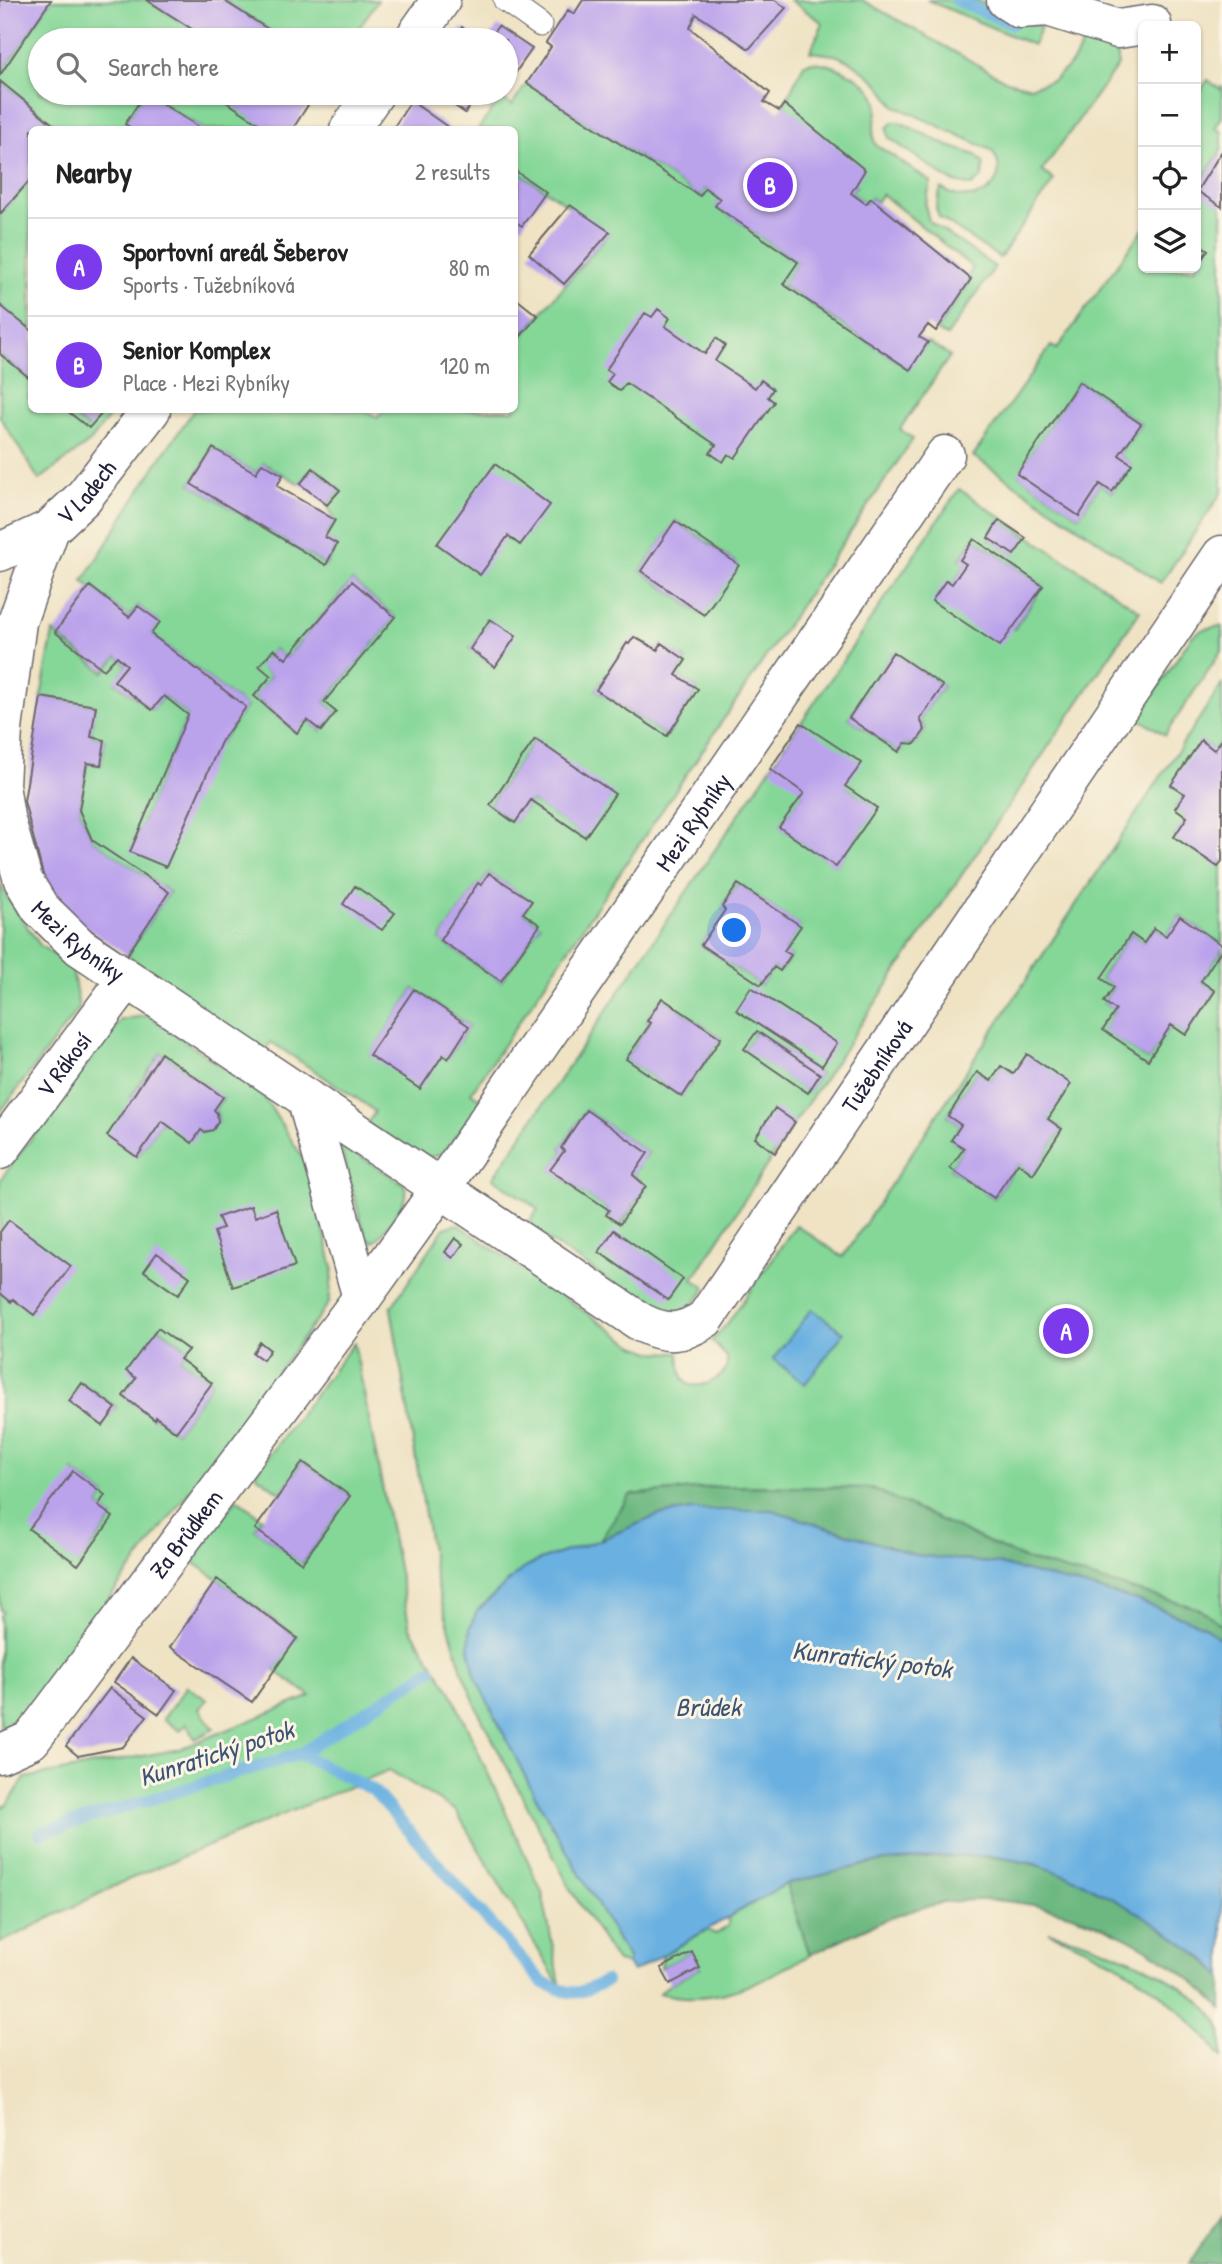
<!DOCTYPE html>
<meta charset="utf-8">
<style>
body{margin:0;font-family:"Patrick Hand",sans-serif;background:#f2f2f2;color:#222}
.controls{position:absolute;right:21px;top:21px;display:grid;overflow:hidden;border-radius:10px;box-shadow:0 2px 5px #0004}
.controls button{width:63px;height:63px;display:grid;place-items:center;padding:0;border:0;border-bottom:2px solid #e0e0e0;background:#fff;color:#222;font:35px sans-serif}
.you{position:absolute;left:735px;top:931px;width:24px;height:24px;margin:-18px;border:5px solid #fff;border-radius:50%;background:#1a73e8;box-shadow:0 0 0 10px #1a73e833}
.badge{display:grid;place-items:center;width:46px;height:46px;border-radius:50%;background:#7c3aed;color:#fff;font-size:23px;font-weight:700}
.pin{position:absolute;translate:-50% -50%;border:4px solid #fff;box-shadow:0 2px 7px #0006}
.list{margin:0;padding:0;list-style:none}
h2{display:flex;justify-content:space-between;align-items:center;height:91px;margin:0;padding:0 28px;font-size:30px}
h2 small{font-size:23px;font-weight:400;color:#767676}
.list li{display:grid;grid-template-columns:46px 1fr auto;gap:21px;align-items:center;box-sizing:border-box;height:98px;padding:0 28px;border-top:2px solid #e0e0e0}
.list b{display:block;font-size:26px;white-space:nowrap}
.list p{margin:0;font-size:23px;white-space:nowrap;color:#767676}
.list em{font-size:23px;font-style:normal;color:#767676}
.icon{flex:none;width:38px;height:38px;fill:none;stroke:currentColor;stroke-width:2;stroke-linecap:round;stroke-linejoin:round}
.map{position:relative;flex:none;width:1222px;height:2264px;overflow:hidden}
.search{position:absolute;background:#fff;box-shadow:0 2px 5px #0004;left:28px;top:28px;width:490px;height:77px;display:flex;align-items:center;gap:18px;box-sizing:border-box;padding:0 24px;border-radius:38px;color:#767676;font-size:26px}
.panel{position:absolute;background:#fff;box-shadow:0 2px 5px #0004;left:28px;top:126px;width:490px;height:287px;border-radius:10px}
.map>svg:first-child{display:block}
.green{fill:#85d798;stroke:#547c6a;stroke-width:2;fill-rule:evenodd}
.forest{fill:#6cb880;stroke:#476d5e;stroke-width:2}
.water{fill:#6ab1e1;stroke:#466a8e;stroke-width:2}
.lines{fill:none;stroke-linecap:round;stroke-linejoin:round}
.stream{stroke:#6ab1e1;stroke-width:12}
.building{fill:#bba3ec}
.lane-casing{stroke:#6a666b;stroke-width:25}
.street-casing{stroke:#6a666b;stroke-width:41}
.lane{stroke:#fff;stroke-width:23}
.street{stroke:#fff;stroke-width:38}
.labels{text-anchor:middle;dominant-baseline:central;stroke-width:6;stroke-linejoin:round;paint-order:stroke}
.street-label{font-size:24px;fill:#22223b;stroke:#fcf5e5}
.water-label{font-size:26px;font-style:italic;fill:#3b5475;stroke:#fcf5e5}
</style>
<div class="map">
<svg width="1222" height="2264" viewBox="0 0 1222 2264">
<rect width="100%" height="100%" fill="#fcf5e5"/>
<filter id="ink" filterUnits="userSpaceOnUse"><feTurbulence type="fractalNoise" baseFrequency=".0143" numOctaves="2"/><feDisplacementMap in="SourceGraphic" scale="14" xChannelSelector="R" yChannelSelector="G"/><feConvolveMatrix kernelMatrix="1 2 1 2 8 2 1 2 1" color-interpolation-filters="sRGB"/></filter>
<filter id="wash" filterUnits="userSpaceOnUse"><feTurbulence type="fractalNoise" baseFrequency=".00686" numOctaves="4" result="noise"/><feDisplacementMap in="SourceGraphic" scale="28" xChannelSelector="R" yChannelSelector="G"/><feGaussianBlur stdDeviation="1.57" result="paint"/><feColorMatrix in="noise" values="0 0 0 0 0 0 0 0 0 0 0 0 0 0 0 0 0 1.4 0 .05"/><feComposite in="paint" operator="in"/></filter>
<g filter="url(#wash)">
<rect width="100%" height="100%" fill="#efe3c4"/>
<path class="green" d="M51,0H147L209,40H40V93H213L269,129H204L145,94L125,124L134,129H60L0,81V75Z
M223,0H378L351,40H285Z
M790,0H862L1007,81L1031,87L1054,80L1074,61L1084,41L1090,37L1111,40L1118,57V65L1042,171L1054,180L1000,258L939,217L936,208L941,188C978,214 1015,179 991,150L895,106L878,83L852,62L835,55L810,52L823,23Z
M927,0H977L1041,27L1033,45Z
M813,62C833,63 875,81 877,104C878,118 870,130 875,144L931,182L925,205L929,221L995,267L947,336L936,331L971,280L968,276L973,268L882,194L876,202L871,198L866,204L851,193L856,186L784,104L804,64Z
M1208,80L1220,89L1222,87V117L1215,128L1222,132V149L1196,189L1222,206V492L1161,583L973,456L1051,346L1057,349L1143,229V268H1196V97ZM1079,382L1141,424L1119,455L1131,464L1112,492L1100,484L1079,516L1018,474Z
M527,83L700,196L705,188L720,199L716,206L798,262L783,285L909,369L928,342L950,356L900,429L913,439L471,1093L483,1101L443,1153L432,1157L420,1156L367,1124L375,1112L368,1106L271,1042L264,1051L192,1004L127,955L169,892L92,840L79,810L87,763L101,765L105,740L91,737L95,706L41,697L53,632L104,672L117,656L127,665L115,682L152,710L164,696L188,715L131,851L221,742L246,707L151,634L159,622L138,606L129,617L83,581L157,463L194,410H366L377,418L385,410H514L515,334L520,338L609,233L515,170L514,130L478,129L501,98L512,105ZM213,448L256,473L263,463L300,484L313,468L340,490L327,505L335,520L325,537L337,545L326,565L191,484ZM676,521L738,564L703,615L641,571ZM352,581L395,617L324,702L336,712L321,731L307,720L296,732L255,697L271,676L260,666L274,649L286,659ZM490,620L495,667L470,649ZM634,637L658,650L661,644L686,660L676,675L698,689L667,736L596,690L627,643L629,644ZM535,739L585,836L531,800L515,822L490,805ZM489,873L531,901L523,913L540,925L501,981L440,940L478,884L481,885ZM414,989L469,1026L448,1058L443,1055H370Z
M893,122H900L946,145L976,155L984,164L982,177L972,186L951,181L889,138L887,128Z
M31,178V332L0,306V214Z
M0,354L31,380V391L28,396L31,399L32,410H44L49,414L53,410H66L88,428L105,410H114L91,441L39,480L0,417Z
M959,489L1140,611L795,1122L693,1279L706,1288C691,1310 684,1313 657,1313L527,1226L538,1209L493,1178ZM999,521L1025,538L1014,554L988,538ZM974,539L1043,586L1014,629L952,584L966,564L960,559ZM893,653L943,686L920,719L925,730L915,744L905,743L899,752L849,718ZM817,767L876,808L836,866L780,827L804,793ZM738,884L800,926L784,951L791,956L781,971L774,967L761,985L701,945L725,910L722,907ZM662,998L721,1038L682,1096L626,1059L650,1023L647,1020ZM757,1031L820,1074L808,1092L745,1048ZM586,1110L648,1153L633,1175L646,1186L621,1224L607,1215L609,1210L551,1170L564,1151L561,1148Z
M1222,626V650L1165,735L1138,718L1192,636L1204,629Z
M1222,684V739L1214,750L1201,741L1185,794L1175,808L1187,817L1174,837L1218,866L1222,861V945L1180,916L1166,936L1154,928L1144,943L1131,934L1101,978L1114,987L1104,1002L1116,1010L1104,1030L1148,1060L1171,1025L1186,1034L1215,991L1201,981L1222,949V1625L1199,1609L1023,1559L871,1488L726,1486L630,1495L600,1540L540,1560L520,1571L477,1611L533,1792L628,1958V1964L617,1962L572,1892L480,1715L463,1674L437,1587L391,1308L444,1228L457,1224L635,1346L652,1352L679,1353C680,1360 680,1376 685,1381C696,1392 721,1380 726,1369C727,1365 727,1361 727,1357L712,1341L727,1324L796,1225L843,1257ZM1001,1066L1013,1074L1048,1119L1062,1129L1033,1173L1018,1163L994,1198L950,1168L964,1148L952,1140L961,1125L948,1116L977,1072L991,1081Z
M0,883L6,896L40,945L72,968L79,1008L0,1112Z
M148,1015L264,1097L308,1166L333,1268L329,1303L9,1733L0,1737V1616L3,1612L0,1610V1180L121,1020ZM161,1053L223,1098L214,1110L217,1113L218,1122L204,1132L162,1121L137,1157L132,1100L130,1098ZM159,1328L188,1349L180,1359L212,1383L176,1432L156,1417L154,1419L123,1396L136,1378ZM82,1383L116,1407L103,1425L70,1401ZM73,1471L105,1495L98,1506L113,1518L78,1564Z
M342,1145L404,1184C412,1201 388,1224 379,1238L374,1242L366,1238L341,1151Z
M354,1343L410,1628L450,1690L542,1892L561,1988L456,1811L389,1770L125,1881L0,1943V1808L8,1804L25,1778L180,1749L311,1696L274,1670L297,1637L192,1561L237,1499L262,1518L255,1529L303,1563L349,1496L303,1462L281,1493L255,1474Z
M187,1686L207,1700L199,1709L214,1729L195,1739L186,1724L180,1731L163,1719Z
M786,1884L810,1955C759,1981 718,2008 659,1993L670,1984L700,1968L692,1952L661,1968L663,1955L707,1930L716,1934L728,1926V1918Z
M1048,1932C1098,1942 1195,1980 1220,2026C1222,2034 1222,2049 1222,2058C1174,1995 1121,1960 1048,1932Z"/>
<path class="forest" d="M726,1486L871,1488L1022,1558L1200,1609L1222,1625V1640L1202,1625L1136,1600L999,1564L915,1555L772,1510H692L659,1515L600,1540L630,1495Z
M947,1856C977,1856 1004,1857 1033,1864C1092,1878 1180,1933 1222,1977V2009C1154,1936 1034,1883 933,1905C889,1915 850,1935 810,1955L786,1884L875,1862Z
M1222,2215V2264H1189Z"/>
<path class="water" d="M812,1309L844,1333L805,1384L773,1359Z
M692,1510H772L915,1555L999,1564L1136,1600L1202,1625L1222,1640V1977L1205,1959L1141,1914L1078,1880L1035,1864L992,1856H947L875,1862L786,1884L633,1972L628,1964V1958L533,1792L476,1679L469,1649L470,1627L477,1611L520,1571L540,1560L600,1540L659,1515Z"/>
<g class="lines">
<path class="stream" d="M956,0L1012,24
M300,1754L373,1790L542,1982C575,1996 574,1996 606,1981
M40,1833L300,1754L431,1670"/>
</g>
<g id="blocks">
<path class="building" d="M0,0H51L0,75Z
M147,0H223L285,40H209Z
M583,0H775L786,8L749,49L696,14L690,28L770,93L764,102L779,111L784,104L865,170L851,193L866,204L871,198L971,279L936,331L928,325L919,337L928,342L910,370L783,284L798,262L715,206L720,199L705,188L700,196L527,83L551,47L546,43L568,10L574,14Z
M498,26L532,49L506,86V40H488Z
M462,27L480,40H453Z
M0,81L60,130H32V178L0,214Z
M145,93L204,130H134L125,124Z
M213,93H290L308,105L292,130H269Z
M436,93H481L465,113Z
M411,101L452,130H392Z
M1222,151V207L1197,191Z
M514,170L546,192L522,226L514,221Z
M570,205L610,232L564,284L529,254Z
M1196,242L1208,250L1196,268Z
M514,297L538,316L519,338L514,334Z
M0,305L32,331V380L0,354Z
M658,309L670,318L665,326L705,354L716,338L725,345L715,361L755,388L761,380L773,389L768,397L774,402L735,458L728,454L723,462L710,453L716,445L626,383L620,391L607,382L613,374L606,370L645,313L652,317Z
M1079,382L1141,424L1119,455L1132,464L1112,492L1100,484L1079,516L1017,474Z
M66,410H105L89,428Z
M213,448L256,473L262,463L283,475L277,486L335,520L325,537L337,544L326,565L191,484Z
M495,464L550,505L520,545L508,536L480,575L437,544Z
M313,468L340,490L327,505L300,484Z
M999,520L1026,538L1014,555L988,538Z
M675,521L739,565L704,615L641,571Z
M974,539L1043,586L1000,646L932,601L946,580L952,584L966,564L960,560Z
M352,581L395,617L324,702L336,712L321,731L307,720L297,733L254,696L271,676L259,666L274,649L286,659Z
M90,586L129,617L138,606L160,622L151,634L246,707L221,742L166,867L130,852L188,715L164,696L152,710L114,681L127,665L117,656L104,670L55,632Z
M490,619L516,636L495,667L470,649Z
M634,637L658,650L661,643L686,660L676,675L698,689L667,736L596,690L627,643L629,644Z
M893,652L943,686L920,719L925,730L915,744L905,743L899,752L849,718Z
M41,697L96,706L91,737L105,740L101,765L87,763L79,810L92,840L169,892L127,955L50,902L24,801Z
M801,723L862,763L845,786L877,808L836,867L779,827L804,793L770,769Z
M535,739L615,794L585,837L531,800L515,823L490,805Z
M1222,739V861L1218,867L1174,837L1187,817L1175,808L1185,794L1171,785L1201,740L1214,750Z
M489,873L532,901L523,913L540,925L501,981L440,940L478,883L481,885Z
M738,884L801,926L784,951L791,955L780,971L774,967L761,985L701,945L725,910L722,907Z
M355,886L395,913L382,930L343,904Z
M1180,916L1222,945V949L1201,981L1215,991L1186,1035L1171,1025L1148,1060L1103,1030L1116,1010L1104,1002L1114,987L1101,978L1131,934L1144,943L1154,928L1166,936Z
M751,987L837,1043L822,1066L736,1010Z
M414,989L469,1026L448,1059L443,1055L420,1089L369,1055Z
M662,998L721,1038L682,1097L626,1059L651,1023L647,1021Z
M757,1031L820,1074L808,1093L744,1049Z
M161,1053L223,1097L214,1110L217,1113L218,1122L213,1130L204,1132L201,1130L192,1143L162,1121L137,1157L107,1136Z
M1027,1054L1071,1084L1048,1119L1062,1129L1033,1174L1018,1163L994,1198L950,1168L964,1148L951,1140L961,1125L948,1116L977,1072L991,1081L1001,1066L1013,1074Z
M775,1108L795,1122L775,1153L755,1138Z
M586,1110L648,1153L633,1175L646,1186L620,1224L606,1215L609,1210L550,1170L564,1151L561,1148Z
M251,1206L255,1217L276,1209L295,1266L233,1287L214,1232L223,1228L218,1217Z
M9,1220L71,1266L34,1315L13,1299L11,1302L0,1293V1232Z
M614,1230L683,1279L668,1300L599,1252Z
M455,1238L463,1244L453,1258L445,1252Z
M157,1253L190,1277L178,1295L144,1271Z
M158,1328L188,1350L180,1359L212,1383L176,1432L156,1417L155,1420L123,1396L136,1378L126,1371Z
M260,1342L270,1350L263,1360L253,1353Z
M82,1383L116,1408L103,1426L69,1401Z
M303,1462L350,1496L302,1563L255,1529Z
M73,1471L105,1495L98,1506L113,1517L78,1565L29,1529Z
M217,1579L297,1638L252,1702L170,1647Z
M131,1658L176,1690L159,1714L114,1682Z
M110,1688L147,1716L123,1747L78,1756L66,1746Z
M692,1952L700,1968L670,1984L661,1968Z"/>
</g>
</g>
<g filter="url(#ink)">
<use href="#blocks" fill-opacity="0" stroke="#6a666b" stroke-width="2"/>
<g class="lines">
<defs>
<path id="lane" d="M505,0L540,25"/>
<g id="street">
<path d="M1006,0L1020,9L1048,7L1118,29L1152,24"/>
<path d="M413,40L441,0"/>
<path d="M349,130L375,93"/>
<path id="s1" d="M50,529L17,622L3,729L0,785L5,817L23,880L40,908L80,947L642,1323C667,1335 682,1334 705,1319L1222,555"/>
<path id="s2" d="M0,552L50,529L83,498L151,410"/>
<path d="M306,1098L362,1298"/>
<path id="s3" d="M0,1150L127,979"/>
<path id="s4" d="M0,1754L31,1740L362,1298L441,1188L945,455"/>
</g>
</defs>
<use href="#lane" class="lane-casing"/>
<use href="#street" class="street-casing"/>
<use href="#lane" class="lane"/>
<use href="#street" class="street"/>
</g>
</g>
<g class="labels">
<g class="street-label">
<text stroke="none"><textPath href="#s2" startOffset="107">V Ladech</textPath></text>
<text stroke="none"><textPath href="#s4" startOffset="1166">Mezi Rybníky</textPath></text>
<text stroke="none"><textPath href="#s1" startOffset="444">Mezi Rybníky</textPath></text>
<text stroke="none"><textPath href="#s3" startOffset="107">V Rákosí</textPath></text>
<text stroke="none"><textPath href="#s1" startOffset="1498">Tužebníková</textPath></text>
<text stroke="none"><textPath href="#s4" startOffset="292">Za Brůdkem</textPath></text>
</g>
<g class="water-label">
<text transform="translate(872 1659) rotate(7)">Kunratický potok</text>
<text x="708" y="1706">Brůdek</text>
<text transform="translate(216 1753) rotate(-18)">Kunratický potok</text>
</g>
</g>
</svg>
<div class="controls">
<button>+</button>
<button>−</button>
<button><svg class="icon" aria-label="locate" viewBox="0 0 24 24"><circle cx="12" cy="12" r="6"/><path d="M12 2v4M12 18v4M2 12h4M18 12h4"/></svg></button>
<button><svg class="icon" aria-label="layers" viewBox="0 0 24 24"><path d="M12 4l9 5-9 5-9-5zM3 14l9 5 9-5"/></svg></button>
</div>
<div class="you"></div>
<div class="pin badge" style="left:1066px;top:1331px">A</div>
<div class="pin badge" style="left:770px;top:185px">B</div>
<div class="search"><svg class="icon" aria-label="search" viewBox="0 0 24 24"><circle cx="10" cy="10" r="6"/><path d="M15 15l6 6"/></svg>Search here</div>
<section class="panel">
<h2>Nearby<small>2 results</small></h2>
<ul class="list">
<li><span class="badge">A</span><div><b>Sportovní areál Šeberov</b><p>Sports · Tužebníková</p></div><em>80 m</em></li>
<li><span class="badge">B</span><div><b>Senior Komplex</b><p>Place · Mezi Rybníky</p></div><em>120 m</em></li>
</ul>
</section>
</div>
